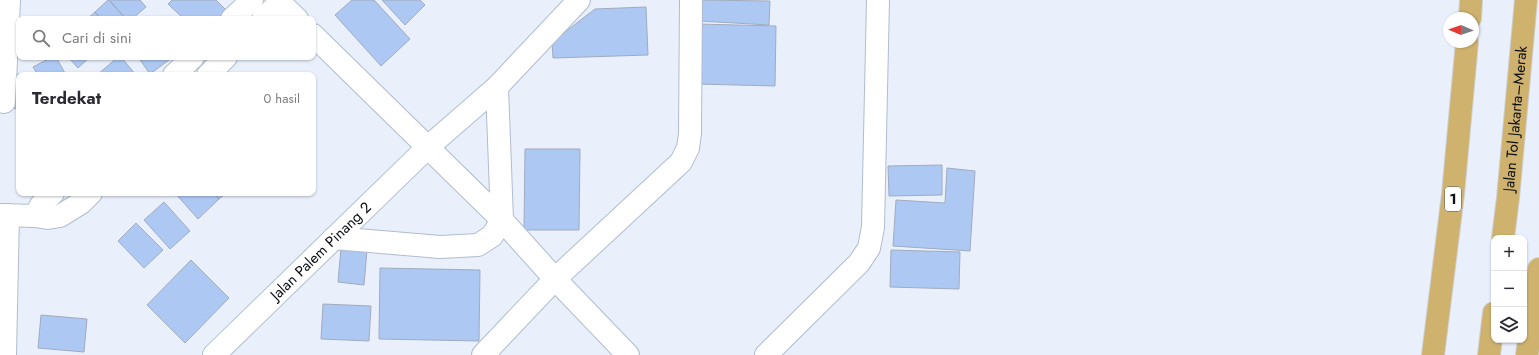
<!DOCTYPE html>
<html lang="id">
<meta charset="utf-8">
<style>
body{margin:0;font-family:Jost,sans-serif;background:#f7f7f7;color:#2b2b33}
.controls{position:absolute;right:12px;bottom:12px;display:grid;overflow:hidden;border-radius:8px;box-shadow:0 1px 3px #0004}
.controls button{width:36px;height:36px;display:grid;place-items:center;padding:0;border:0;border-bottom:1px solid #e1e1e2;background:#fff;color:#2b2b33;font:20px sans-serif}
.compass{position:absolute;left:1443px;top:12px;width:36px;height:36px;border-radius:50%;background:#fff;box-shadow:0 1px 3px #0004;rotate:272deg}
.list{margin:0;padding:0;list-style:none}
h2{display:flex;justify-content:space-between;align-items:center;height:52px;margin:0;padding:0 16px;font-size:17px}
h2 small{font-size:13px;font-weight:400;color:#7c7c81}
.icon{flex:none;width:22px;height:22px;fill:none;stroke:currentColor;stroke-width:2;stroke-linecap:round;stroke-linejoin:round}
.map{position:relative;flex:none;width:1539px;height:355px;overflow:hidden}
.search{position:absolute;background:#fff;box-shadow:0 1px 3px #0004;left:16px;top:16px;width:300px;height:44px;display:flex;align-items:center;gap:10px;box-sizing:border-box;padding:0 14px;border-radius:8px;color:#7c7c81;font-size:15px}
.panel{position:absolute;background:#fff;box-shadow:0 1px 3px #0004;left:16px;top:72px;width:300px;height:124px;border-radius:8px}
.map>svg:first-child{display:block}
.building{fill:#adc8f3;stroke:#a0abbe}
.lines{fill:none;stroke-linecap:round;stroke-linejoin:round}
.minor-casing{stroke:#b0bcce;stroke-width:24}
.highway-casing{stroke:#cecfd0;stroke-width:24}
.minor{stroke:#fff;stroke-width:22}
.highway{stroke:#cfb26e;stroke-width:22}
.labels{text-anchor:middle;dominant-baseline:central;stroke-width:3;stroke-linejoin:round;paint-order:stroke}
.shield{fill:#fdfdfd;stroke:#53565b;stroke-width:1}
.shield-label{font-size:14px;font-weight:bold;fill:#0a0e15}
.street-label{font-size:15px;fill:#0a0e15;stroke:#fdfdfd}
</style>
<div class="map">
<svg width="1539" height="355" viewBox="0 0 1539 355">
<rect width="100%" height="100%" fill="#e9f0fc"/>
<path class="building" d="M108,0H109L126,19H101L95,12Z
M109,0H140L146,7L132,19H126Z
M172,0H216L227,11L220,19H184L168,4Z
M352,0H374L410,39L381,66L335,15Z
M382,0H420L425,5L405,25Z
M700,0L770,1L769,25L699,21Z
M646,7L648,55L553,58L552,42L595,9Z
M95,12L101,19H87Z
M698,24L776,26L775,86L697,84Z
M52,57H56L66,75H38L33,67Z
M68,57H90L78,68Z
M118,57H121L136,75H97Z
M138,57H173L150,74Z
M10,74H30L19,75V109L9,108Z
M525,149H580L579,230H524Z
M942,165V195L889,196L888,166Z
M947,168L975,171L970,251L893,246L896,200L945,203Z
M175,193H213L219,199L198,219Z
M213,193H226L219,199Z
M164,202L190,231L170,249L144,220Z
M136,223L163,250L144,268L118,241Z
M341,248L367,250L364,285L338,282Z
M891,250L960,252L959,289L890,287Z
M191,260L229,298L185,343L147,305Z
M380,268L480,270L479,341L379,339Z
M323,304L371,306L369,341L321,339Z
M41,315L87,319L84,352L38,348Z"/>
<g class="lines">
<defs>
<g id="minor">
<path d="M277,0L297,19"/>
<path d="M232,19L252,0"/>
<path d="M263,19L282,0"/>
<path d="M313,35L502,220L555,279L628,355"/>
<path d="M174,75L193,57"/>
<path d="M208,75L226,57"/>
<path d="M4,102L9,0"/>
<path d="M0,215L35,216L48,218L60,216L81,203L91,193"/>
<path d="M35,216L41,205L53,193"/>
<path d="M334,238L440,247L478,245L492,236L502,220L497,87"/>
<path d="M5,355L8,215"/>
<path id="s1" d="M214,355L428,147L497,87L579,0"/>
<path d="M483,355L555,279L681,162L688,148L690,134L691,0"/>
<path d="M766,355L859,263L869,248L873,227L878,0"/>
</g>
<g id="highway">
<path d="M1470,18L1471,0"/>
<path id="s2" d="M1503,238L1508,198L1526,0"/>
<path d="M1433,355L1453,194L1467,42"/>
<path d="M1489,355L1494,313"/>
<path d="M1527,355L1539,269"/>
</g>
</defs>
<use href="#minor" class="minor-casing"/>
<use href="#highway" class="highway-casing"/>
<use href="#minor" class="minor"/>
<use href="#highway" class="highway"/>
</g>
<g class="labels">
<rect class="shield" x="1445" y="187" width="16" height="24" rx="3"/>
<g class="shield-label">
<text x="1453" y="199">1</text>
</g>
<g class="street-label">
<text stroke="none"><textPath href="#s2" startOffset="120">Jalan Tol Jakarta–Merak</textPath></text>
<text stroke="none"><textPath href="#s1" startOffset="149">Jalan Palem Pinang 2</textPath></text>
</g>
</g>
</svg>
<div class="controls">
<button>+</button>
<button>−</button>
<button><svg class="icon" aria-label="layers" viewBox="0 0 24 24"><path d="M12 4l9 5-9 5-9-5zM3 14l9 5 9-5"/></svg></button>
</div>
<svg class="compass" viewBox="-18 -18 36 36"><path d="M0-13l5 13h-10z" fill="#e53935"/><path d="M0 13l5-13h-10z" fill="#7c7c81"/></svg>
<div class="search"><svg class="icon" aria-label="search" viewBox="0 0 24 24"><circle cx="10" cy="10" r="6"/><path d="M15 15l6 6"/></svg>Cari di sini</div>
<section class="panel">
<h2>Terdekat<small>0 hasil</small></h2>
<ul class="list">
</ul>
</section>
</div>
